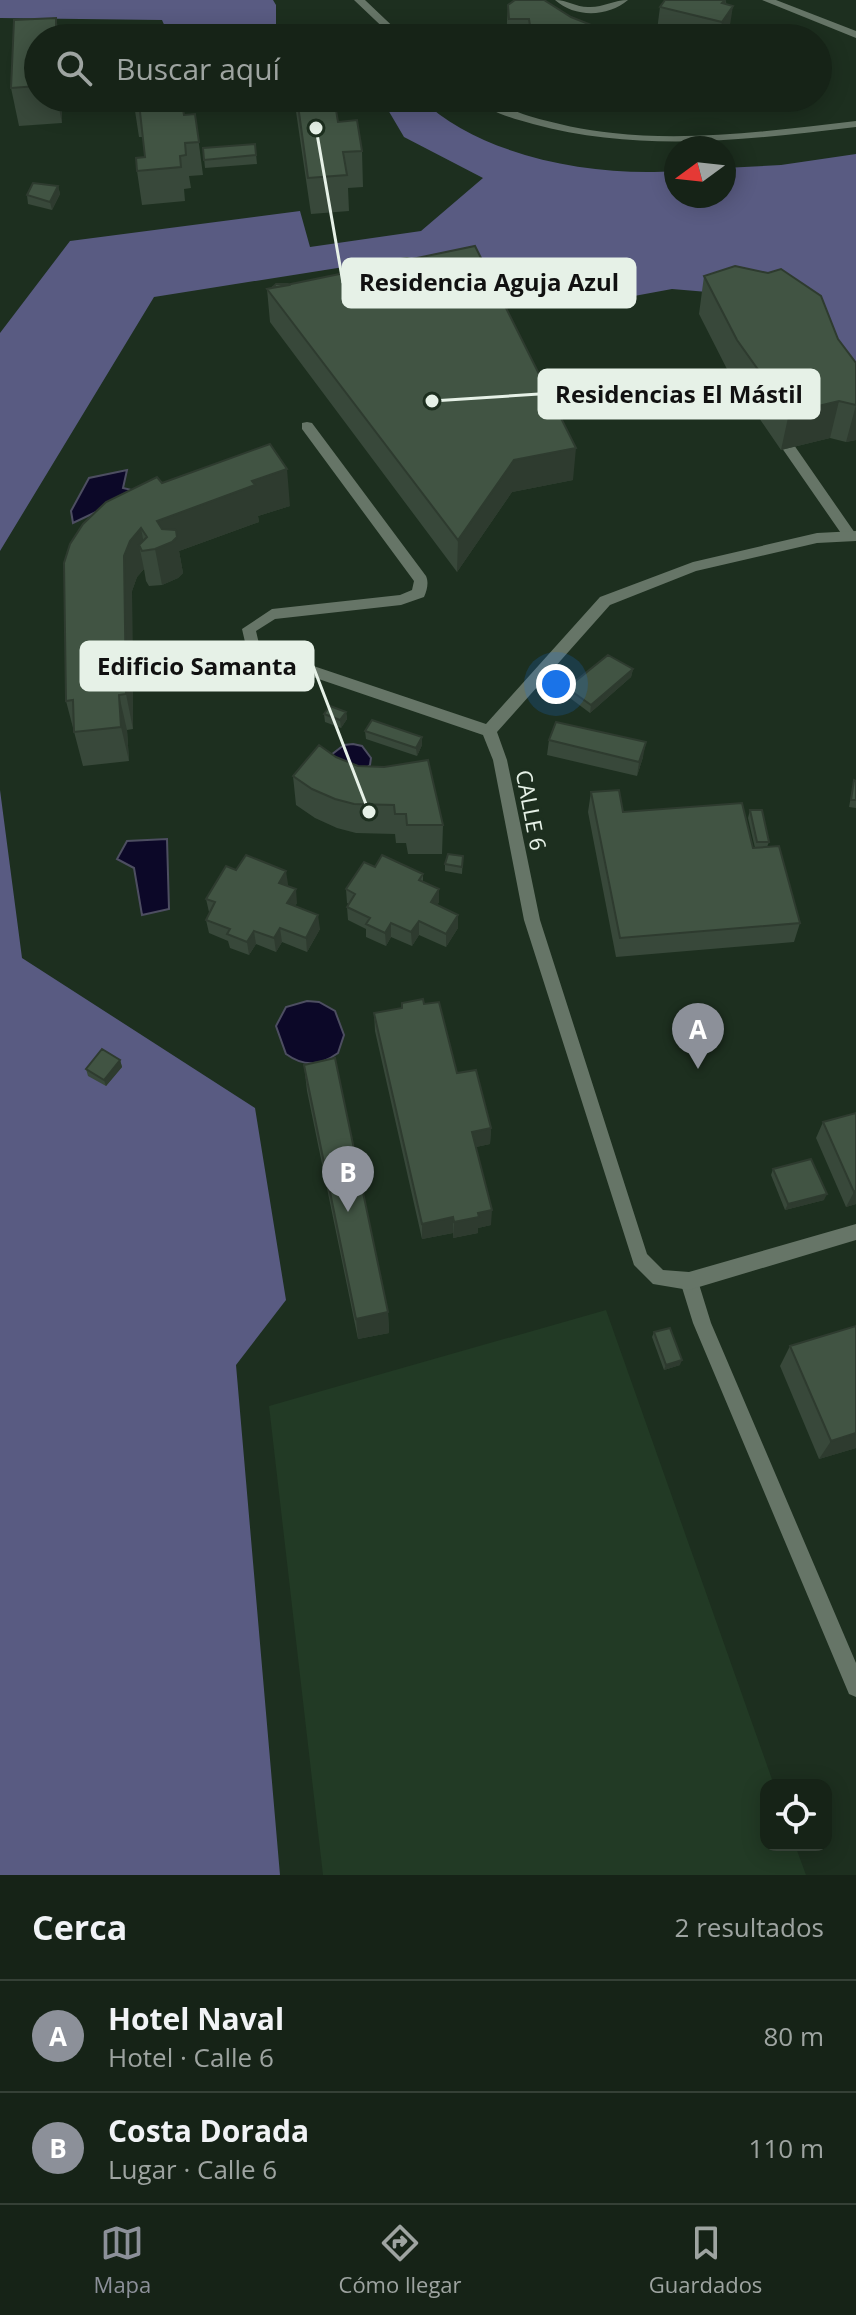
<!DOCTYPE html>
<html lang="es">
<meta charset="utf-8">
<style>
body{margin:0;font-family:"Open Sans",sans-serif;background:#1f2b20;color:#f1f3f6}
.controls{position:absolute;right:24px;bottom:24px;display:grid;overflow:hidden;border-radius:16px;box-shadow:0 4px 20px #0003}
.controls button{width:72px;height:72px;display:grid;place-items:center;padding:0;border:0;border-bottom:2px solid #354036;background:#162317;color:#f1f3f6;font:40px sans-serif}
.compass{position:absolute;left:664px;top:136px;width:72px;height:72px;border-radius:50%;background:#162317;box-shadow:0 4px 20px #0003;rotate:255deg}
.you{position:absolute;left:556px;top:684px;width:28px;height:28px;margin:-20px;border:6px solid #fff;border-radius:50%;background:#1a73e8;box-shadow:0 0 0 12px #1a73e833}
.badge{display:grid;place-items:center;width:52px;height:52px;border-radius:50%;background:#8c9099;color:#fff;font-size:26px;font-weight:700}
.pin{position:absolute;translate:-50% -66px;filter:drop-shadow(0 2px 4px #0008)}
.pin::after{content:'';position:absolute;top:42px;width:28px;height:24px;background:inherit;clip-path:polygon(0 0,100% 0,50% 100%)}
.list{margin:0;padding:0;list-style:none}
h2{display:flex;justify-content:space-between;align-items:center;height:104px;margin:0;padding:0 32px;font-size:34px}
h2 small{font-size:26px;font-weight:400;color:#9ea4a1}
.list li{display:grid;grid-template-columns:52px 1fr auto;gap:24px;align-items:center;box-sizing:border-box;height:112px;padding:0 32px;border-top:2px solid #354036}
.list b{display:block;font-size:30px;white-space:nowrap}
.list p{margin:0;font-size:26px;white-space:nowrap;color:#9ea4a1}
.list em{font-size:26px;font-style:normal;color:#9ea4a1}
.icon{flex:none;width:44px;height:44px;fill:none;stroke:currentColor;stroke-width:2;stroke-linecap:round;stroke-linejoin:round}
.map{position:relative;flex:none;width:856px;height:1875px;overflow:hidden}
.search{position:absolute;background:#162317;box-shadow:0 4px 20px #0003;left:24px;right:24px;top:24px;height:88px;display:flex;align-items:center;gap:20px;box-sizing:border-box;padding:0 28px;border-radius:44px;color:#9ea4a1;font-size:30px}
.sheet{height:328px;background:#162317}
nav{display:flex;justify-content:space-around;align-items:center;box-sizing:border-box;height:112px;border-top:2px solid #354036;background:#162317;font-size:22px;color:#9ea4a1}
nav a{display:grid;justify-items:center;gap:4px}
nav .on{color:#8c9099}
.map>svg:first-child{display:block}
.built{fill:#223a25}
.forest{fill:#595b82}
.water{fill:#0c0828;stroke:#4d4e61;stroke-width:2}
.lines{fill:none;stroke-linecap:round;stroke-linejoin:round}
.service{fill:#667567;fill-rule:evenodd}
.minor{fill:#667567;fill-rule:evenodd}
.wall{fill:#38483a}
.shaded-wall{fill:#2e3b2f}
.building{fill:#415443;stroke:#2e3b2f;stroke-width:2}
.labels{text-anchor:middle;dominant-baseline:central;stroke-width:6;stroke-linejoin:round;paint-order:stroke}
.street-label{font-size:22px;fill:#e6f1e7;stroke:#1d2f1f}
.leader{fill:none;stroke:#e6f1e7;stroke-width:3}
.callout-dot{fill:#e6f1e7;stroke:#1d2f1f;stroke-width:3}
.callout{fill:#e6f1e7;stroke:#e6f1e7;stroke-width:3}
.callout-label{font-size:24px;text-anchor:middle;font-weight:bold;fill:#111}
</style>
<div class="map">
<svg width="856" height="1875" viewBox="0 0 856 1875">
<rect width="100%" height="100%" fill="#1d2f1f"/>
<path class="built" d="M606,1310L774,1785H766V1845H795L806,1875H323L269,1406Z"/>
<path class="forest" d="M0,0H273L276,5V38H170L162,20L0,18Z
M381,98H420C480,157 594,177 676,171V196H724V168L781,165L856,154V403L779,298L672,289L591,304L407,257L154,297L0,551V333L70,241L300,211L310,247L421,231L483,178L404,137Z
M0,790L22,958L255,1108L286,1300L236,1365L280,1875H0Z"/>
<path class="water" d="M127,470L123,488L136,491L138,500L96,512L73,523L71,511L89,478Z
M353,744L362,746L371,758L370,765L357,776L331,755L344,745Z
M167,839L169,909L142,915L134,868L117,859L127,841Z
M307,1001L319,1002L335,1011L344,1035L338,1053C320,1066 304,1067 286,1054L276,1026L286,1007Z"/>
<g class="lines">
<path class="service" d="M789,444L794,445L855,533V539H845L784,451L782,448Z
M689,1272L695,1275L698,1281L711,1323L856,1663V1697L849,1694L693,1323L680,1281L683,1275Z"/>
<path class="minor" d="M354,0H365L405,38H394Z
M555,0C567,0 576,7 588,7C602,8 614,0 628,0C608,17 575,18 555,0Z
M762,0H776L856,31V38Z
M472,98C493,98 509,110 529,116C556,124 584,130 613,133C693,142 776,130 856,121V127C748,140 640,153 533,124C513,119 488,111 472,98Z
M307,422L312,423L426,576C429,582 427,591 424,597L401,605L275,619L256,631L260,648L486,724L600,597L693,562L817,533L856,531V541L817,543L696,571L610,605L497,732L507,760L540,920L647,1254L663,1270L689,1272L856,1224V1240L689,1290L653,1284L634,1265L524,920L493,760L483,735L248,655L242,629L272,609L400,595L412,590L414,581L302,429V423Z"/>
</g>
<path class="wall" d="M726,0L728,38H656L660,7Z
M508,5L571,17L624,38H506Z
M38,38V98H62V123L19,126L11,88Z
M133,98L184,115L195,114L203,175L189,176L191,188L184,189L185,201L142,205L137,171L145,157L143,137H139Z
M294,98H334L338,122L362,151L363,187L348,188L349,211L311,214Z
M579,98H649L626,111H604L601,98Z
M255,144L257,164L205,168L203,148Z
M58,186L60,194L52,210L28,204L27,195Z
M704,276L838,339L856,363V440L846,442L830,438L781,450L731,377L699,314Z
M267,289L573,480L512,492L457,572L270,322Z
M162,483L290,506L258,516L259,522L179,551L183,573L178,578L162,585L149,586L146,581L144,569L137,577L132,591L133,729L127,730L129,761L83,766L66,701Z
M633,669L631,677L590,713L566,695L567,688Z
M346,712L347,719L341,728L325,722L324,714Z
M365,731L422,745L417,756L366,739Z
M549,740L643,757L637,776L547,755Z
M336,757L443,825L442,854H408L406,843H396L395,834L356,833L337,828L315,818L296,805L293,776Z
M854,780L856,781V808L849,807Z
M591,792L623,812L755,848L748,818L750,810L769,842L767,847L800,923L794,942L616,957L588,812Z
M463,856L462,874L445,871V864Z
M375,867L423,874V882L439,902L437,905L458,928L446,947L419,935L412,946L391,937L386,946L366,937V929L348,920L347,907L349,904L347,903L346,889Z
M236,870L288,884L287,886L297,903L295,906L320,929L307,952L282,942L276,952L256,944L249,955L230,948L228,941L209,933L206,920L210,913L209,912L206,899Z
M402,1003L424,1004L457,1073L491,1128L490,1144L476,1147L491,1225L478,1228V1233L453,1238V1233L422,1239L375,1031L374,1013L402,1008Z
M120,1060L122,1067L106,1086L88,1076L86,1069Z
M304,1065L388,1312L389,1333L358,1339L307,1091Z
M856,1113V1204L846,1207L816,1138L823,1122Z
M773,1169L824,1200L785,1210L771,1175Z
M856,1326V1448L819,1459L780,1366L790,1346Z
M654,1332L680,1365L664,1370L652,1337Z"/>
<path class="shaded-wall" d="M725,0H726L722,21L733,6L728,38H719L722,22V3Z
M56,18L60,38H56Z
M57,98H62V123Z
M627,98H649L626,111Z
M58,186L60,194L52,210L50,202Z
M839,401L830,438L781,450L789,413Z
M856,405V440L846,442Z
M576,448L573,480L512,492L457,572L458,540L514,460Z
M287,469L290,506L258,516L259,522L179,551L183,573L178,578L162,585L155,549L157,521L252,481Z
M141,528L145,550L139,545L144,569L137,577L132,591L133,729L126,694L124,556L130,541Z
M633,669L631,677L590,713L591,705Z
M119,695L127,730L129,761L121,727Z
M346,712L347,719L341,728L340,720Z
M422,737V745L417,756L416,748Z
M646,742L643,757L637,776L639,762Z
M286,871L288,884L281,896L279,883Z
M296,889L297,903L289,917L287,903Z
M439,889V902L431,916V902Z
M318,915L320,929L307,952L306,938Z
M458,915V928L446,947V934Z
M419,921V935L412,946L411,932Z
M391,923V937L386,946L385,933Z
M280,928L282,942L276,952L274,938Z
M254,931L256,944L249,955L247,942Z
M120,1060L122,1067L106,1086L104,1080Z
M491,1128L490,1144L471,1148L472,1132Z
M856,1191V1204L846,1207L854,1192Z
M827,1194L824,1200L785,1210L788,1204Z
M492,1210L491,1225L478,1228V1233L453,1238L454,1222L478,1213Z
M453,1217V1233L422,1239V1224Z
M388,1312L389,1333L358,1339L356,1319Z
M682,1360L680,1365L664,1370L666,1365Z
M856,1433V1448L819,1459L831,1441Z"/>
<path class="building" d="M515,0H544L571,17L624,38H552L551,31L531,32L529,19H509L508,5Z
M665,0H725L722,3L733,6L722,22L660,7Z
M56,18V38H38V86L11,88L14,20Z
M533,35H551V38H534Z
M133,98H181L184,115L195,114L199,142L185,143L186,155L180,156L181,167L137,171L136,158L145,157L139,103L134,104Z
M297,98H334L338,122L357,120L362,151L343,152L347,175L308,178Z
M255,144L256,155L204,160L203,148Z
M33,183L58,186L50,202L27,195Z
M475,246L576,448L514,460L458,540L267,289Z
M735,266L768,273L781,269L821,296L838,339L856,363V405L839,401L789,413L737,340L704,276Z
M276,284H288L289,285L272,288Z
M270,444L287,469L252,481L255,485L157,521L162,529L176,530L177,537L172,542L155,549L142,551L139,545L147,537L141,528L130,541L124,556L126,694L119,695L121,727L74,732L73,700L66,701L64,563L70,544L83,524L106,502L157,477L162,483Z
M608,655L633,669L591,705L567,688Z
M330,706L346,712L340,720L324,714Z
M372,720L422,737L416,748L365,731Z
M556,722L646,742L639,762L549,740Z
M319,745L336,757L358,766L384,767L428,760L443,825H407L406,814H395L394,805L354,804L335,799L312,789L293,776Z
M854,780L856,781V800H851Z
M619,790L623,812L742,803L753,848L779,846L800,923L620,938L591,792Z
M750,810H762L769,842H757Z
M448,854L463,856L462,867L445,864Z
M246,855L286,871L279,883L296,889L287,903L318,915L306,938L280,928L274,938L254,931L247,942L227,934L230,929L206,920L215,902L206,899L226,866L236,870Z
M382,855L423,874L419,880L439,889L431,902L458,915L446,934L419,921L411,932L391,923L385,933L366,924L370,918L347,907L355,894L346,889L364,862L375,867Z
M423,999L424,1004L439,1002L457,1073L476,1070L491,1128L472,1132L492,1210L478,1213L479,1217L454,1222L453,1217L422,1224L374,1013L402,1008V1003Z
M102,1049L120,1060L104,1080L86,1069Z
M335,1058L388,1312L356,1319L304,1065Z
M856,1113V1191L854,1192L823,1122Z
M811,1159L827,1194L788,1204L773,1169Z
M856,1326V1433L831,1441L790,1346Z
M670,1328L682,1360L666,1365L654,1332Z"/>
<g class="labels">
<g class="street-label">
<text transform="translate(532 810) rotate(79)">CALLE 6</text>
</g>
</g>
<path class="leader" d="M316 128L343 283M432 401L539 394M369 812L313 666"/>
<g class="callout-dot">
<circle cx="316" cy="128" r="8"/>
<circle cx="432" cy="401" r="8"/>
<circle cx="369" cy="812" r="8"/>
</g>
<g class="callout">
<rect x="343" y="259" width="292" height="48" rx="8"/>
<rect x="539" y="370" width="280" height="48" rx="8"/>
<rect x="81" y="642" width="232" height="48" rx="8"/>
</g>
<g class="callout-label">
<text x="489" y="291">Residencia Aguja Azul</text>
<text x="679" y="403">Residencias El Mástil</text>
<text x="197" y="675">Edificio Samanta</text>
</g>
</svg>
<div class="controls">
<button><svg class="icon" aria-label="locate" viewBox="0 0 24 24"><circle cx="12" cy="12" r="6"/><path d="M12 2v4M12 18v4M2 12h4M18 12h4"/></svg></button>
</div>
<svg class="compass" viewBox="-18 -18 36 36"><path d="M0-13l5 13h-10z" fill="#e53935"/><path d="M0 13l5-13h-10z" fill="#9ea4a1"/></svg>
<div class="you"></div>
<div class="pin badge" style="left:698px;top:1069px">A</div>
<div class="pin badge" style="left:348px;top:1212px">B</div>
<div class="search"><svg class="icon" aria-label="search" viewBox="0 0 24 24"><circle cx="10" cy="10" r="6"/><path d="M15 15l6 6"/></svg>Buscar aquí</div>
</div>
<section class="sheet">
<h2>Cerca<small>2 resultados</small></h2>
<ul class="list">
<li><span class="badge">A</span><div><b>Hotel Naval</b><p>Hotel · Calle 6</p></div><em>80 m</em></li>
<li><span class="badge">B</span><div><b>Costa Dorada</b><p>Lugar · Calle 6</p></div><em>110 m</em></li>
</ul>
</section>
<nav>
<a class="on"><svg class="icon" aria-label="map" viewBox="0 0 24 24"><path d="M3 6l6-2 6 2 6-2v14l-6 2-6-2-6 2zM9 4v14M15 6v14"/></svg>Mapa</a>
<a><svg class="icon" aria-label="directions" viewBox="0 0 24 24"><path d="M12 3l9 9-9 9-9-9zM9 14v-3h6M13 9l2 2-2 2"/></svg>Cómo llegar</a>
<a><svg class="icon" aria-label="saved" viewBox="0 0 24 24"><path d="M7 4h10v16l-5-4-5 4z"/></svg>Guardados</a>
</nav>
